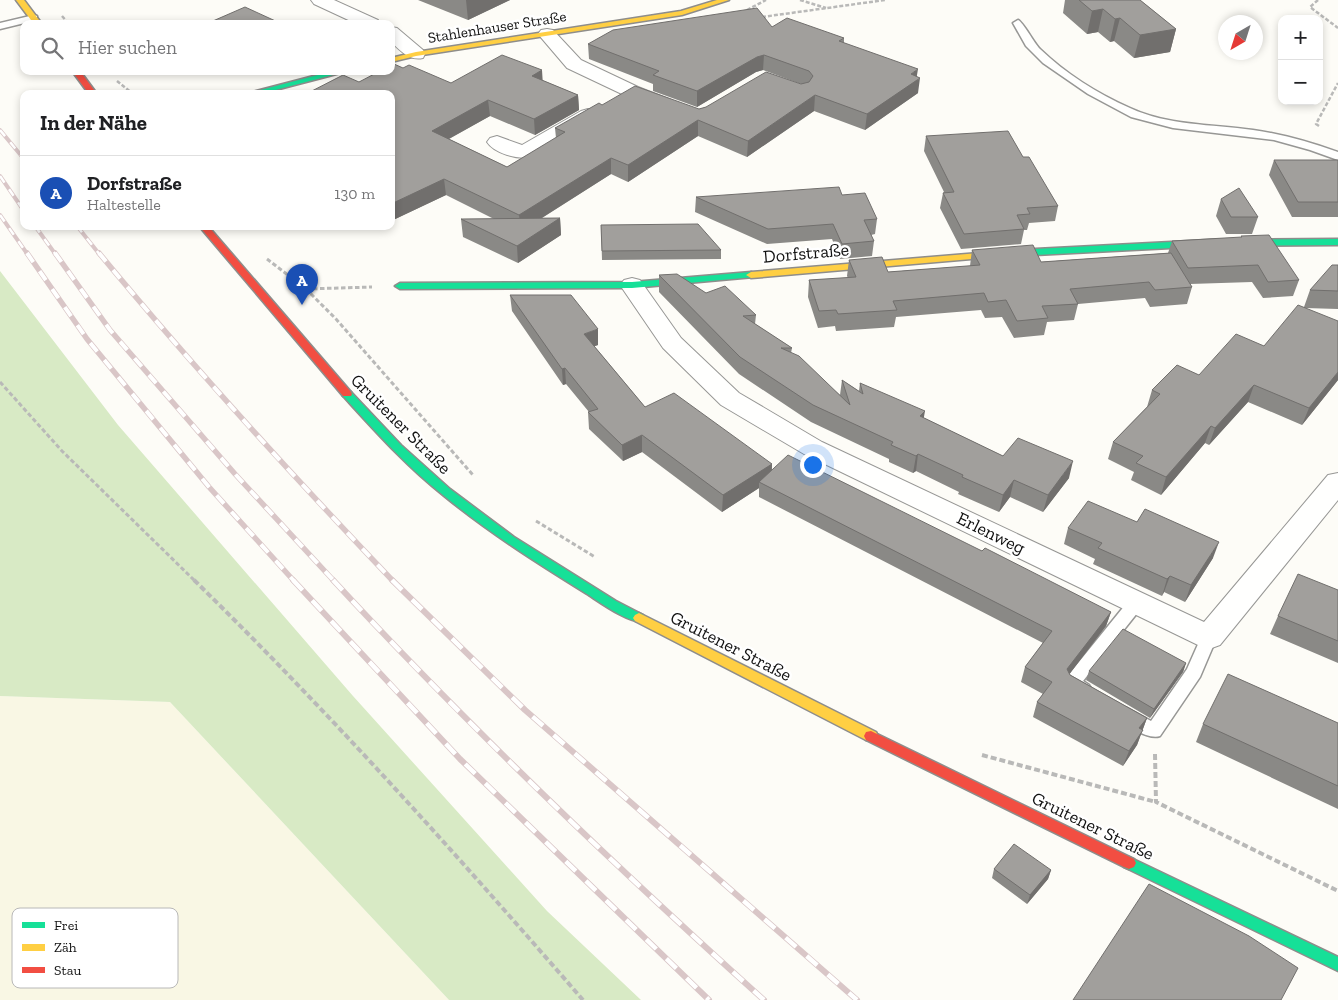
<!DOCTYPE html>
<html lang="de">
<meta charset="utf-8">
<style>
body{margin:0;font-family:"Zilla Slab",serif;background:#f6f6f6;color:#202124}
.controls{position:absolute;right:15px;top:15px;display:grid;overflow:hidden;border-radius:10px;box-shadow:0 2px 8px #0003}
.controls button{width:45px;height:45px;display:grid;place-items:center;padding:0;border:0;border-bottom:1px solid #e0e0e0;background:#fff;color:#202124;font:25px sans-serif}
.compass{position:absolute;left:1218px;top:15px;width:45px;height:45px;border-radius:50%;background:#fff;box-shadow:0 2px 8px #0003;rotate:219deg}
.you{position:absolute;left:812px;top:464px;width:18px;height:18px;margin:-12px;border:4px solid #fff;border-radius:50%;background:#1a73e8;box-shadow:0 0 0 8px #1a73e833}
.badge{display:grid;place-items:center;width:32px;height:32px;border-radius:50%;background:#ea580c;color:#fff;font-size:16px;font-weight:700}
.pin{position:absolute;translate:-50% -41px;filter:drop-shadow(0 1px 2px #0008)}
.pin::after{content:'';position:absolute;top:26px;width:18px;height:15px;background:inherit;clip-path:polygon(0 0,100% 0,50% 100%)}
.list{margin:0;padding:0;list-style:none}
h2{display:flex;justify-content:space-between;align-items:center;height:65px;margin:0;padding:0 20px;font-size:21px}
h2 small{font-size:16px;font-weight:400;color:#757577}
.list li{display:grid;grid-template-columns:32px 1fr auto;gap:15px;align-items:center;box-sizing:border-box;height:75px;padding:0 20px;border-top:1px solid #e0e0e0}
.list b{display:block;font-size:19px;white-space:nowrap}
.list p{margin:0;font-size:16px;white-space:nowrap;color:#757577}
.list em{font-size:16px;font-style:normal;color:#757577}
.icon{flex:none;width:28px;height:28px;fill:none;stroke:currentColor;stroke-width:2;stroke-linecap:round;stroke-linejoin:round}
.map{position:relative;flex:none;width:1338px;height:1000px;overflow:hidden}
.search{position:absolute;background:#fff;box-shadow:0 2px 8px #0003;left:20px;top:20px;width:375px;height:55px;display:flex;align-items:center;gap:12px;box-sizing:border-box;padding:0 18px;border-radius:10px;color:#757577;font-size:19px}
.panel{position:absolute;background:#fff;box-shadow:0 2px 8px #0003;left:20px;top:90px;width:375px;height:140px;border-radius:10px}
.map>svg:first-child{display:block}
.farmland{fill:#f9f7e4}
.forest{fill:#d8eac5}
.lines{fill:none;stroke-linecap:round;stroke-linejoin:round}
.lane-casing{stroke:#979795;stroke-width:3}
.street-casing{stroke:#979795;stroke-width:2}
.fast-casing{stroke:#8e8d8b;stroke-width:3}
.slow-casing{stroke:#8e8d8b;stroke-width:3}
.jam-casing{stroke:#8e8d8b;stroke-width:3}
.path-far2{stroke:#b9b9b8;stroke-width:2.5;stroke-dasharray:4 2;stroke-linecap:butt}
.path-far1{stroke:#b9b9b8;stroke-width:3;stroke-dasharray:4.5 2.5;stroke-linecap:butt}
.path{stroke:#b9b9b8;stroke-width:4;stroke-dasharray:6 3;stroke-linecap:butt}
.lane{fill:#fffffe;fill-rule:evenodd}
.street{fill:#fffffe;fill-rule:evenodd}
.fast{fill:#16e098;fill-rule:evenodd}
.slow{fill:#ffcf43;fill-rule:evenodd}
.jam{fill:#f24e42;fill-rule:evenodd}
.rail-far2-casing{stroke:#d9c6c7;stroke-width:4}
.rail-far1-casing{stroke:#d9c6c7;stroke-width:5.5}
.rail-casing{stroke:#d9c6c7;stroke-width:6}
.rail-far2{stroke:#fff;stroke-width:2.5;stroke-dasharray:8;stroke-linecap:butt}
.rail-far1{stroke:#fff;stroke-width:4;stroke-dasharray:11;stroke-linecap:butt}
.rail{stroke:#fff;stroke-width:4.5;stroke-dasharray:14;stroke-linecap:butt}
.wall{fill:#8a8986}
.shaded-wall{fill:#716f6d}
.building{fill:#a19f9c;stroke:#716f6d}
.labels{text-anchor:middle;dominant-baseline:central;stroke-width:5;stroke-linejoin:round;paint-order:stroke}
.far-street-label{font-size:15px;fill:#111;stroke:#fff}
.street-label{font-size:18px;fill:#111;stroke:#fff}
.key{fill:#fff;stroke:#b8b8b8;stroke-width:1}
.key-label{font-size:14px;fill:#111}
</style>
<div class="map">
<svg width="1338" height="1000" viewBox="0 0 1338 1000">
<rect width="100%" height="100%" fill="#fdfcf7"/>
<path class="farmland" d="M0,696L170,702L449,1000H0Z"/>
<path class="forest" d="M0,271L118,425L353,696L547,911L641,1000H449L170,702L0,696Z"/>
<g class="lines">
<defs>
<path id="lane" d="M34,15L37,16V20L0,29V23Z
M1018,20C1023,22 1034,43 1040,49C1065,73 1098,94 1130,108C1169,126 1211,124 1253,130C1282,134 1310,142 1338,152V160L1310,150L1274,140L1173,128L1131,117L1088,94L1043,63L1026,46L1013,23Z
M1136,597L1142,599L1144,603L1142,607L1083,681L1089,685L1092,690L1089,695L1083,697L1066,688L1064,683L1066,678L1130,599Z
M1209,631L1215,633L1217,637L1200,677L1160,736C1149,740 1124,726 1118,715L1121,710L1127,708L1151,721L1187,669L1203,633Z"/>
<path id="street" d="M311,0H334L378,20L381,24H357L314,4Z
M391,27L397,28L423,50L425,54L423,58C409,61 401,51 391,42Z
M547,29L553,30L581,60L638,87L671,100L674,104L671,108L664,110L657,108L624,95L567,68L538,34L541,30Z
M588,109L595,111L598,115L595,119L530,157C518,160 494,153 487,142L490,138L497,136L522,145L581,111Z
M632,278L640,280L681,338L739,393L822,442L1204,622L1328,475L1338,473V500L1220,645L1209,649L1198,645L804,454L721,405L663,348L620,285L624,280Z"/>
<path id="fast" d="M333,71H348L260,94H245Z
M1338,239V245L1210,246L1015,256L1010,253L1015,250L1210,240Z
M751,272L754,273V277L632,288L400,289L395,286L400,283L632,282Z
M347,391L351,392L401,445L450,489L514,537L616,601L643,615L645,618L643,621C631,625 598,601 587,594C537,563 488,532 443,495C406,466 375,431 343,396L342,394L343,392Z
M1129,857L1338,957V971L1124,867L1122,863L1124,859Z"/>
<path id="slow" d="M16,0H24L42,24H34Z
M717,0H729L682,15L416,56L391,62V58L416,52L681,11Z
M1015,250L1020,253L1018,255L751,278L746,275L751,272Z
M639,613L876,732L878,736L876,740L871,741L866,740L635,621L633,618L635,615Z"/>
<path id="jam" d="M72,71H80L97,94H89Z
M199,226H208L351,392L352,394L351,396H343Z
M871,731L1134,859L1136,863L1134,867L1129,869L1124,867L866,740L864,736L866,732Z"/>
</defs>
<use href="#lane" class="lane-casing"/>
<use href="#street" class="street-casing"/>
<use href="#fast" class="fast-casing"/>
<use href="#slow" class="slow-casing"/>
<use href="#jam" class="jam-casing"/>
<path class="path-far2" d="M800,0L826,8
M1318,0L1310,7L1338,28
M747,10L766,0
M62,16L69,24
M762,17L885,0
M117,81L133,94
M1319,126L1316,124L1338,83"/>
<path class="path-far1" d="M267,259L306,289L336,319L473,475
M306,289L372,287
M0,382L62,451L195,581
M536,521L595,557"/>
<path class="path" d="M194,580C330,713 458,856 583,1000
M1155,754L1156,802L1338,891
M982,755L1156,802"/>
<use href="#lane" class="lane"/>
<use href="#street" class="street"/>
<use href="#fast" class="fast"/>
<use href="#slow" class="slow"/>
<use href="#jam" class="jam"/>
<defs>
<path id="rail-far2" d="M0,130L24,159
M0,176L24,211
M0,215L28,255
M35,226L56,255
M77,226L100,255"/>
<path id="rail-far1" d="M27,253L87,339L209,487L294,581
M55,253L110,330L235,474L334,581
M99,253C193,367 292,475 393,581"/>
<path id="rail" d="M293,580L460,759L709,1000
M333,580C469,727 615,866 764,1000
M392,580L525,710L857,1000"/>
</defs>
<use href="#rail-far2" class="rail-far2-casing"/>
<use href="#rail-far1" class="rail-far1-casing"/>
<use href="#rail" class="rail-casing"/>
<use href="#rail-far2" class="rail-far2"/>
<use href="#rail-far1" class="rail-far1"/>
<use href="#rail" class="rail"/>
</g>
<path class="wall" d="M418,0H510L468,20Z
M1065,0H1140L1176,29L1170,52L1134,58L1114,41L1110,42L1098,32L1087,34L1063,13Z
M772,27L844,38V43L917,76L918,93L865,130L814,111L747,157L698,136L628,182L611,174L542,218H560L561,235L518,263L463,237L461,219H494L446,195L391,221V94L359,82L403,68L451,83L542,70V80L578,95L579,110L535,135L490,116L449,139L507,167L556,138L555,128L602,105L699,109L801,84L763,70L756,72L697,107L653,91V84L589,59L588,44Z
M255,71H270L263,75Z
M926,136L1023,157L1058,206L1055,221L1029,223L1027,230H1024L1021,244L961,249L940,208L943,193L944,192L924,151Z
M1274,160H1338V217H1292L1269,175Z
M842,195L877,219L875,234L871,235L874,241L872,256L840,259L832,239L767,244L695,212L696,197Z
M1221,199L1258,217L1252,234H1226L1216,216Z
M601,225L721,250V259L602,260Z
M1241,236L1299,280L1293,296L1263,298L1252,282L1190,284L1192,287L1187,304L1150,307L1145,298L1078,304L1074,320L1047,322L1044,335L1014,338L1002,317L985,318L981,310L896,317L894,327L836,331L835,326L818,328L808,297L809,280L848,278L847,276L849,260L888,272L970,266L972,250L1041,262L1168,253L1172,241L1241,238Z
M1338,265V309L1305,308L1338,380L1302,425L1248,402L1209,445L1205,443L1161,495L1131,480L1134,472L1108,459L1113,442L1147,407L1152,390L1199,375L1264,346L1304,307L1310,290Z
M659,275L706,293L756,315L755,324L792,348L791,353L840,395L842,380L859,391L860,383L924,418L1003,456L1069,478L1043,512L1010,497L999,512L958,494L959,492L916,471L913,473L889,462V459L811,422L739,374L659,292Z
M510,295L598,345L594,346L645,407L772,464V470L982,551L1111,612L1106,626L1069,674L1147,718L1137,745L1123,766L1033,717L1037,702L1043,694L1021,682L1025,667L1043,643L759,497V488L722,512L642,452L623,461L589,429L588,412H589L566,384L563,385L512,311Z
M1068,528L1213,558L1185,602L1164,592L1162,596L1093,564L1095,559L1064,544Z
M1338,590V663L1270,634L1278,616Z
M1186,663L1183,672L1150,718L1086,680L1089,671Z
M1338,723V809L1196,742L1203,724Z
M994,869L1051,870L1048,879L1027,904L992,878Z"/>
<path class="shaded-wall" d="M466,0H510L468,20Z
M1103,9L1098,32L1087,34L1092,11Z
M1120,18L1114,41L1110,42L1115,19Z
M1176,29L1170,52L1134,58L1140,35Z
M764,55L763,70L756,72L697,107V91L757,57Z
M918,69L916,81L920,78L918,93L865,130L867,114L911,74Z
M542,70L543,86L532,76Z
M262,71H270L263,75Z
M578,95L579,110L535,135L534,119Z
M815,95L814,111L747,157L748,141Z
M488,100L490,116L434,147L432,131Z
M698,120V136L628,182V165Z
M611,158V174L521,231L519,215Z
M444,179L446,195L391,221V204Z
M560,218L561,235L518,263L517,246Z
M598,329V345L584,350V334Z
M565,368L566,384L563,385L562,369Z
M1338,372V380L1302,425L1309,408Z
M1254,385L1248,402L1209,445L1215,428Z
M925,411L922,428L920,416Z
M1211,426L1205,443L1161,495L1166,477Z
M642,435V452L623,461L622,445Z
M918,454L916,471L913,473L916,456Z
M1073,461L1069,478L1043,512L1048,495Z
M772,464L771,480L759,482V488L722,512L723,495Z
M1014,480L1010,497L999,512L1003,495Z
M1219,542L1213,558L1185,602L1191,585Z
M1170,576L1164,592L1162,596L1167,579Z
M1111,612L1106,626L1062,684L1067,669Z
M1186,663L1183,672L1150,718L1154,709Z
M1147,718L1137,745L1123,766L1129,751L1139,728Z
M1051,870L1048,879L1027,904L1030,895Z"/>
<path class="building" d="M1079,0H1140L1176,29L1140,35L1120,18L1115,19L1103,9L1092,11Z
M245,7L282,24H206Z
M757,8L772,27L787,18L844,38L839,41L918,69L911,74L920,78L867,114L815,95L748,141L698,120L628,165L611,158L519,215L444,179L391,204V94H306L343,75L359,82L380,71H391V66L394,64L403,68L409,65L451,83L502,55L542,70L532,76L578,95L534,119L488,100L432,131L507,167L565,132L555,128L599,103L602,105L635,86L699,109L706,107L766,72L801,84L809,82L813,76L809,71L764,55L757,57L697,91L653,75L659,71L588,44L613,30Z
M1008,131L1023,157H1029L1058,206L1027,208L1030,214L1017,215L1024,229L964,234L943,193L954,192L926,136Z
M1274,160H1338V202H1298Z
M839,187L842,195L865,193L877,219L864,220L874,241L842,244L833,224L768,229L696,197Z
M1239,188L1258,217H1231L1221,199Z
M560,218L517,246L461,219Z
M698,224L721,250L602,251L601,225Z
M1269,235L1299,280L1268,282L1258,265L1188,268L1172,241L1242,237L1241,236Z
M1033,245L1041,262L1171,253L1192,287L1155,290L1149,282L1070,289L1078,304L1042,306L1048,318L1017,321L1006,300L988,302L984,293L893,301L897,310L838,314L836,310L819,311L809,280L856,277L849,260L882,257L888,272L980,265L972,250Z
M1332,265H1338V291L1310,290Z
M677,274L706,293L725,286L756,315L743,316L792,348H781L799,356L850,405L842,380L863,394L860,383L925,411L920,416L1003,456L1018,438L1073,461L1048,495L1014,480L1003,495L962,477L963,475L918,454L916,456L891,445L893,442L813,405L740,357L659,275Z
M510,295H571L598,329L584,334L645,407L674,393L772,464L723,495L642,435L622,445L588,412L598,409L565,368L562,369Z
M1298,305L1338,321V372L1309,408L1254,385L1215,428L1211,426L1166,477L1136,463L1143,456L1113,442L1160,394L1152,390L1177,365L1199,375L1236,334L1264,346Z
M788,455L982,551L985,548L1111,612L1067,669L1070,675L1147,718L1139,728L1143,730L1129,751L1037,702L1052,682L1025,667L1052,631L759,482Z
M1088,501L1137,522L1145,509L1219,542L1191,585L1170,576L1167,579L1098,548L1102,543L1068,528Z
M1298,574L1338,590V641L1278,616Z
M1123,629L1186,663L1154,709L1089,671Z
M1228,674L1338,723V786L1203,724Z
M1014,844L1051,870L1030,895L994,869Z
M1149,884L1249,936L1298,968L1281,1000H1073Z"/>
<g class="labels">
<g class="far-street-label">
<text transform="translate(497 27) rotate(-9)">Stahlenhauser Straße</text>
</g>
<g class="street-label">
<text transform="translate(806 253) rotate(-5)">Dorfstraße</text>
<text transform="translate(401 424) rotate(45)">Gruitener Straße</text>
<text transform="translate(991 533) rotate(26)">Erlenweg</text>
<text transform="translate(731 646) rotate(27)">Gruitener Straße</text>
<text transform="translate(1093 826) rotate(26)">Gruitener Straße</text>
</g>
</g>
<rect x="12" y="908" width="166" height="80" rx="8" class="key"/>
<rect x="22" y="922" width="23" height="6" fill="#16e098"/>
<rect x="22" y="944" width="23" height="7" fill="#ffcf43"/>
<rect x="22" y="967" width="23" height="6" fill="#f24e42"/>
<g class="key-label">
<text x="54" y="930">Frei</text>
<text x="54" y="952">Zäh</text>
<text x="54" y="975">Stau</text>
</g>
</svg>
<div class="controls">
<button>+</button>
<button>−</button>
</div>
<svg class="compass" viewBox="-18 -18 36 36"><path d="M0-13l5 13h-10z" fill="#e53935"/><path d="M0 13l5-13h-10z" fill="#757577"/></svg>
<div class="you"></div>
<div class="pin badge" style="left:302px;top:305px;background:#1a4fb4">A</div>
<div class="search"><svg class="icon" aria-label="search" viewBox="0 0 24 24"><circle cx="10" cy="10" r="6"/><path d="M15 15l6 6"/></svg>Hier suchen</div>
<section class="panel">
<h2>In der Nähe<small></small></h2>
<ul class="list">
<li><span class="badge" style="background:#1a4fb4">A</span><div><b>Dorfstraße</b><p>Haltestelle</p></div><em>130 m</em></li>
</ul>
</section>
</div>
